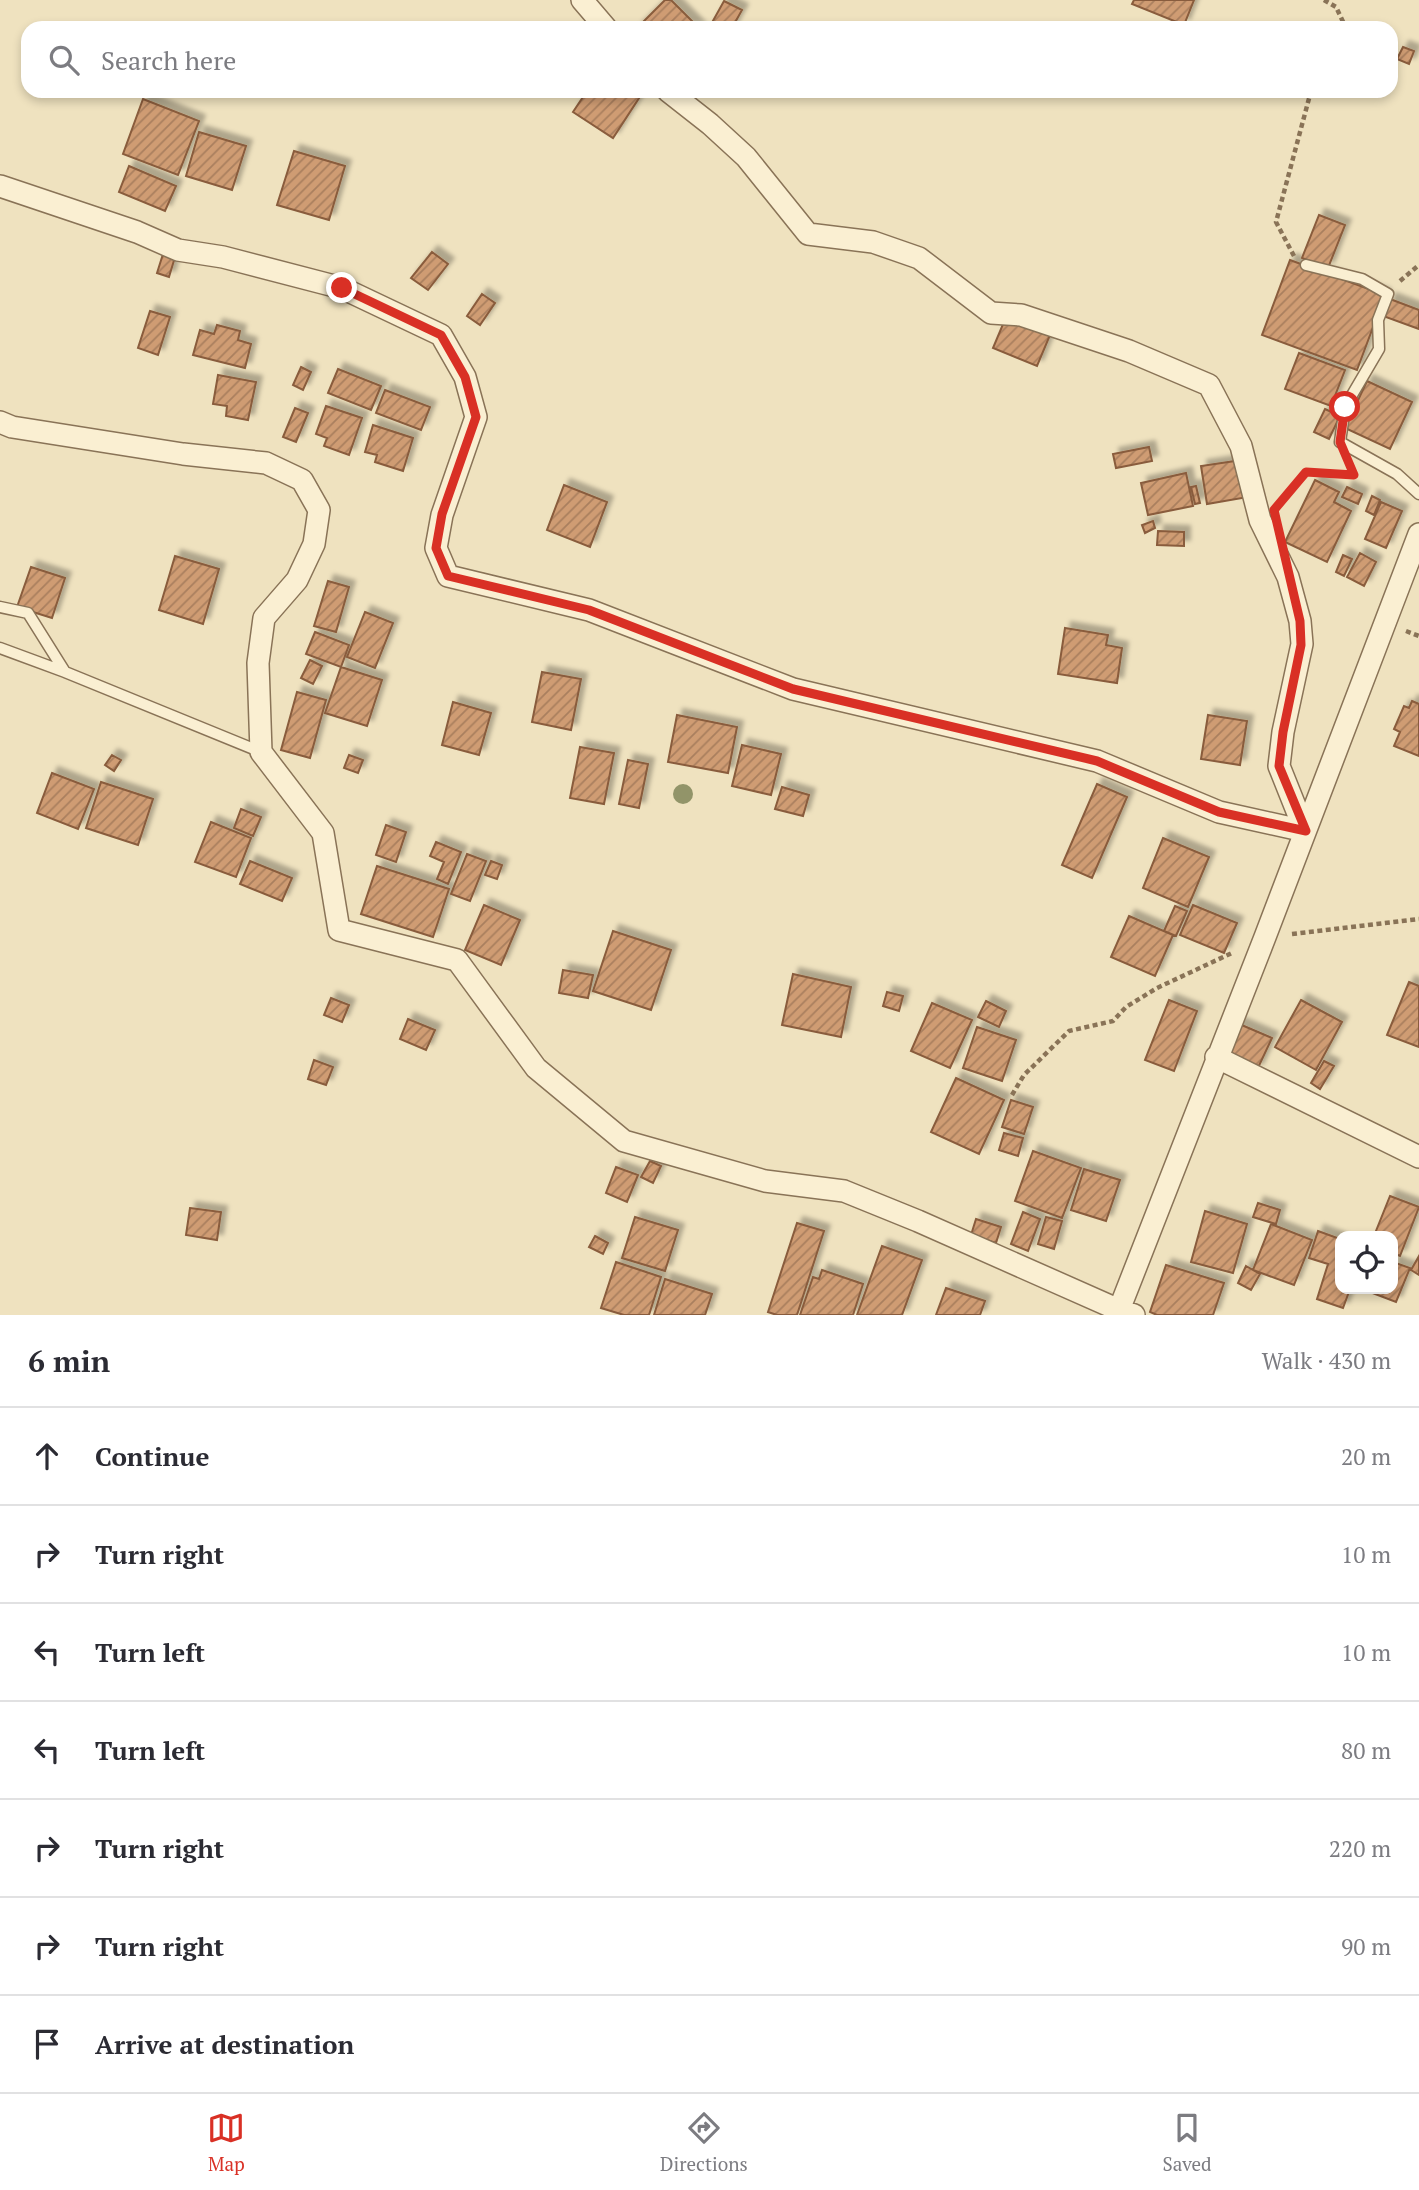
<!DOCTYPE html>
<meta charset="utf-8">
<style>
body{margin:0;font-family:"PT Serif",serif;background:#f7f7f7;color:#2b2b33}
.controls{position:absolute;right:21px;bottom:21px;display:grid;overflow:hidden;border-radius:14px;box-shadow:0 4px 10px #0003}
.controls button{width:63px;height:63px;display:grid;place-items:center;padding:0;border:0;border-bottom:2px solid #e1e1e2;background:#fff;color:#2b2b33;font:35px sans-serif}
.stop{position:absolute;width:21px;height:21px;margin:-16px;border:5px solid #d93025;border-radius:50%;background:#fff}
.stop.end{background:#d93025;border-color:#fff;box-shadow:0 2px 7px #0008}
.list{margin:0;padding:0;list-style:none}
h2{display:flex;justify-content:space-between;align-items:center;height:91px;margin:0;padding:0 28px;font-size:30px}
h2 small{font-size:23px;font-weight:400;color:#7c7c81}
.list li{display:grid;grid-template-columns:46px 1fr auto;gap:21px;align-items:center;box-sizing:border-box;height:98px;padding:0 28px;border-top:2px solid #e1e1e2}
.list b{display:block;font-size:26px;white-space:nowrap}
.list em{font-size:23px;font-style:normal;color:#7c7c81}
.icon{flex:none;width:38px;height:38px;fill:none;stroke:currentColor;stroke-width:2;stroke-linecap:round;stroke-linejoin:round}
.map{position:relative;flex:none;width:1419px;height:1315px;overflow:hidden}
.search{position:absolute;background:#fff;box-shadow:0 4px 10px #0003;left:21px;right:21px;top:21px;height:77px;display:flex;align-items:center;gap:18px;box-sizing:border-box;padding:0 24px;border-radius:21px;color:#7c7c81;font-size:26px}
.sheet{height:777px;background:#fff}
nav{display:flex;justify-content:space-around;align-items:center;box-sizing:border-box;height:98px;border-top:2px solid #e1e1e2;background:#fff;font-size:19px;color:#7c7c81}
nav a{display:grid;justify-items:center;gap:4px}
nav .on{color:#d93025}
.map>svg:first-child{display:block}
.building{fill:url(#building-hatch);stroke:#895c3c;stroke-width:2;filter:url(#shadow)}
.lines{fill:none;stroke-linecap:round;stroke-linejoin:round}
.lane-casing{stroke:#897357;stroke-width:13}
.street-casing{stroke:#897357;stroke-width:24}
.path{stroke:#897357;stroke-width:4.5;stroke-dasharray:5 3.5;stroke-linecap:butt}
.lane{stroke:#faefd2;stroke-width:10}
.street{stroke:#faefd2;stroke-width:21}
.tree{fill:#929469}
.route{stroke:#d93025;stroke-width:9}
</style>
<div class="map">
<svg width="1419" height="1315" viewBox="0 0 1419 1315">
<defs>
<pattern id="building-hatch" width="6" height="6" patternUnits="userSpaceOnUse" patternTransform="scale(1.75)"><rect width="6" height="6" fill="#cf9c73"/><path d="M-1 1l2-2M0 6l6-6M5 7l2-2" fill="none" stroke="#a97f5e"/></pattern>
<filter id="shadow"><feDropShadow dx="6" dy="-6" stdDeviation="2" flood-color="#0004"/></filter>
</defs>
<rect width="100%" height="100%" fill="#efe2bf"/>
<path class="building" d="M665,0H671L699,28H637Z
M1134,0H1194L1184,25L1132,4Z
M724,1L742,10L732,28H709Z
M1403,47L1414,51L1409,64L1397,59Z
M587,91H634L641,95L613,138L573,112Z
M143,99L199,121L178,175L123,154Z
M199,132L246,146L232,190L186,176Z
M294,151L345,166L329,220L277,205Z
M129,166L176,186L165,211L119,192Z
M1319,215L1345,225L1328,268L1302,258Z
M432,252L448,264L428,290L411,278Z
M163,254L175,257L169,277L157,273Z
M1290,260L1385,295L1357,370L1262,335Z
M482,294L495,303L480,325L467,316Z
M1390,299L1419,310V329L1383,316Z
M150,311L170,317L158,355L138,348Z
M1006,317L1050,335L1037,366L993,348Z
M217,325L240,331L238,340L251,344L245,368L193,355L200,330L214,334Z
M1299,353L1345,370L1331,406L1285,389Z
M301,367L311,372L303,390L293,385Z
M338,369L381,386L371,410L328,393Z
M218,375L256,382L248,420L226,416L227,406L213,404Z
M1367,381L1412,402L1390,449L1345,428Z
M385,390L430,407L421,430L376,413Z
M326,406L362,418L349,455L324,446L327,438L316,434Z
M295,408L308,413L296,442L283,437Z
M1325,409L1340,416L1329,439L1314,432Z
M373,425L413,438L403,471L375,462L377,455L365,452Z
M1149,447L1152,461L1116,468L1113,454Z
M1242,460L1248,497L1207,504L1201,466Z
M1186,473L1193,506L1148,515L1141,483Z
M1315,480L1339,492L1334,502L1351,511L1327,562L1285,542Z
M564,485L607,502L590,547L547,530Z
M1196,486L1200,503L1195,504L1191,487Z
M1347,487L1362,494L1358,504L1342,497Z
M1372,496L1380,500L1374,515L1366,511Z
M1381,502L1402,511L1386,548L1365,539Z
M1153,521L1155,528L1145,533L1142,525Z
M1158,531L1184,532V546L1157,545Z
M1360,553L1376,562L1364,586L1347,577Z
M1343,555L1352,559L1344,576L1336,572Z
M175,556L219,569L203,624L159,610Z
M31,567L65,578L52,618L17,607Z
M328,581L349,587L336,632L314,626Z
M365,612L393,623L375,668L347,657Z
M1065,628L1108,635L1106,645L1122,648L1117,683L1058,674Z
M315,632L349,645L341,667L306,654Z
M310,660L322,666L313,684L301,678Z
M341,667L382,680L367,726L325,713Z
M542,672L581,679L571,730L532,722Z
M297,692L326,700L310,758L281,750Z
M1412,701L1419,704V756L1394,746L1400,732L1394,729L1404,706L1409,708Z
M453,702L491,713L479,755L442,745Z
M677,715L737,727L728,773L668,762Z
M1208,715L1247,721L1240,765L1201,759Z
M742,745L781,754L771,795L732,786Z
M580,747L614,753L604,804L570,798Z
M112,755L121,760L114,771L105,765Z
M349,755L363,760L358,773L344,768Z
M628,760L648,764L639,808L619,804Z
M52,773L94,789L78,829L37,813Z
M101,782L153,799L138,845L86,828Z
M1097,784L1127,797L1092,878L1062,865Z
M782,787L809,795L803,816L775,809Z
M241,809L261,817L253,836L234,828Z
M211,822L251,838L236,877L195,862Z
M386,825L406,832L396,862L376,855Z
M1163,838L1209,857L1188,907L1143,888Z
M436,842L461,852L448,884L437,879L444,862L430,856Z
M467,854L486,861L470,901L451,894Z
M250,861L292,878L282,901L240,884Z
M491,861L502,865L497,879L485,875Z
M377,866L449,889L433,937L361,914Z
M484,905L520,920L501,965L465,950Z
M1193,905L1237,923L1224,953L1180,935Z
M1175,906L1187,911L1176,936L1164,931Z
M1129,916L1173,935L1155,976L1111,957Z
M613,931L671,950L651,1010L593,991Z
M563,970L593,975L588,998L559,993Z
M793,974L851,987L841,1037L782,1025Z
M1409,982L1419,986V1047L1387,1035Z
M887,992L903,996L899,1011L883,1006Z
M331,998L349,1005L342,1022L324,1015Z
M1169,1000L1197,1011L1174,1071L1145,1060Z
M1301,1000L1342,1022L1316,1070L1275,1047Z
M986,1001L1006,1011L999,1027L978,1017Z
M932,1003L972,1020L950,1068L911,1051Z
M408,1019L435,1030L426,1050L400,1039Z
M1237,1023L1272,1038L1257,1070L1223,1054Z
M977,1027L1016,1040L1002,1081L963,1068Z
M314,1060L333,1067L326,1085L308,1079Z
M1324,1061L1334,1066L1320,1089L1311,1083Z
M956,1078L1004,1100L979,1154L931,1132Z
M1011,1100L1033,1107L1024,1134L1002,1127Z
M1004,1133L1023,1138L1018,1156L999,1150Z
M1033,1151L1081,1168L1062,1218L1015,1201Z
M650,1161L661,1166L653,1183L641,1177Z
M616,1167L638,1175L627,1202L606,1193Z
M1084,1169L1120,1180L1106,1221L1071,1210Z
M1390,1196L1419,1207L1400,1256L1393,1253V1236H1374Z
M1258,1203L1280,1210L1276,1224L1253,1217Z
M190,1208L221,1212L217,1240L186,1235Z
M1205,1211L1247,1224L1233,1273L1191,1262Z
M1023,1212L1040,1219L1028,1251L1011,1244Z
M635,1217L678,1230L665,1271L622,1258Z
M1046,1217L1062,1221L1054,1249L1038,1244Z
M976,1219L1001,1227L996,1243L971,1235Z
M797,1223L824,1231L797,1315H777L768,1312Z
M1271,1224L1312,1240L1294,1285L1253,1270Z
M1318,1231L1340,1239V1289H1350L1343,1308L1317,1299L1328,1264L1309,1258Z
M595,1236L608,1243L603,1254L589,1247Z
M882,1246L922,1260L902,1315H857Z
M1419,1256V1275L1411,1270Z
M616,1262L661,1277L649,1315H624L601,1308Z
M1393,1262L1410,1268L1396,1302L1362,1289H1393Z
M1166,1265L1224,1283L1213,1315H1157L1150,1312Z
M1246,1266L1260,1274L1251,1290L1238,1283Z
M822,1270L863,1284L853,1315H800L813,1277L819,1279Z
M665,1279L712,1294L705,1315H654Z
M946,1288L985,1301L980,1315H936Z"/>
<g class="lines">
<defs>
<path id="lane" d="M1306,265L1362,279L1388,294L1378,320L1379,349L1345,407L1340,442L1397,474L1419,494
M0,607L28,613L65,672
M0,648L65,672L261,752"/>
<path id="street" d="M582,0L606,28
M668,91L710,124L746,157L808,234L873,242L919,258L991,313L1021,315L1129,351L1209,385L1241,446L1260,520L1288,577L1300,621L1302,644L1283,732L1279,766L1305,831
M0,186L137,232L178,250L223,257L342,288L441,335L465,377L476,417L442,515L436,548L448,576L589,610L793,689L1097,761L1219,812L1305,831
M0,422L12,427L183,454L266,463L302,480L319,510L314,544L297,580L264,618L258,663L261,752L323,833L339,930L457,960L536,1068L624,1141L765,1181L844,1191L918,1221L1119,1310L1117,1315
M1216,1057L1419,1157
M1134,1315L1119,1310L1265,937L1419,534"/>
</defs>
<use href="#lane" class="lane-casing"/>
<use href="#street" class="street-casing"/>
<path class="path" d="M1324,0L1336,7L1346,28
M1294,256L1276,222L1311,91
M1400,281L1419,265
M1280,503L1306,472L1354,476L1351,469
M1406,631L1419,636
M1292,934L1419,919
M1012,1095L1024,1075L1069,1031L1113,1021L1126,1007L1157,988L1234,952"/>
<use href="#lane" class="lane"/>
<use href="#street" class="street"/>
</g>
<circle class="tree" cx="683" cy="794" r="10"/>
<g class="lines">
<path class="route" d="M342,288L441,335L465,377L476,417L442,514L436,548L448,576L589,610L793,689L1097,761L1219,812L1306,831L1279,766L1283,732L1301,645L1300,621L1274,510L1306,472L1354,475L1340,442L1345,407"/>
</g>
</svg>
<div class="controls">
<button><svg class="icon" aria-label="locate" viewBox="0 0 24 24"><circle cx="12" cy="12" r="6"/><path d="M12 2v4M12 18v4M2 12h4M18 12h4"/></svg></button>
</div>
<div class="stop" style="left:1345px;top:407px"></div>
<div class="stop end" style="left:342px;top:288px"></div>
<div class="search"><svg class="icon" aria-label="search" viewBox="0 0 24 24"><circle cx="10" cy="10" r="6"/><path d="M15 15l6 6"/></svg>Search here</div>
</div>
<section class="sheet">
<h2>6 min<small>Walk · 430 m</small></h2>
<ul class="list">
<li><svg class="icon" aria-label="ahead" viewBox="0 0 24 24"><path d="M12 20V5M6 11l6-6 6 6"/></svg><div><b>Continue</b></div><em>20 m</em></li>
<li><svg class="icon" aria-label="right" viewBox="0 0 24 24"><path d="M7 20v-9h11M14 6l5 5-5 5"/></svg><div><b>Turn right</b></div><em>10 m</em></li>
<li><svg class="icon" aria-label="left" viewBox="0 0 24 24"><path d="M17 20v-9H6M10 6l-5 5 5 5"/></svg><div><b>Turn left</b></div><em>10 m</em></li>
<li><svg class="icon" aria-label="left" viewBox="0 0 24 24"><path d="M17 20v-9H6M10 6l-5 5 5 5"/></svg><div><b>Turn left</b></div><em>80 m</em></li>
<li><svg class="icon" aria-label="right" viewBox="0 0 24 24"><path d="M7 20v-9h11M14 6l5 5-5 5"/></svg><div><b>Turn right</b></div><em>220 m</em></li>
<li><svg class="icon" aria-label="right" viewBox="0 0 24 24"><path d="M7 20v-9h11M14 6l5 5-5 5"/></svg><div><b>Turn right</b></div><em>90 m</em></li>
<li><svg class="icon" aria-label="arrive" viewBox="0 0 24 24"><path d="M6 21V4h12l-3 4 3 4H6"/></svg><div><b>Arrive at destination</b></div></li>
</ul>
</section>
<nav>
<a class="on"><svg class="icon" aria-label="map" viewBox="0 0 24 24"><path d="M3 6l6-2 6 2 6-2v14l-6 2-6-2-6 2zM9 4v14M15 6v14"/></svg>Map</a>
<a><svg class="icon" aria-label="directions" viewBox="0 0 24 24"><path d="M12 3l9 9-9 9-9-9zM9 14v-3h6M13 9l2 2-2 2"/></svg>Directions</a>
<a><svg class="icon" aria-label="saved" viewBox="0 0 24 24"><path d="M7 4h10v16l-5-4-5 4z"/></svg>Saved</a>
</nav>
